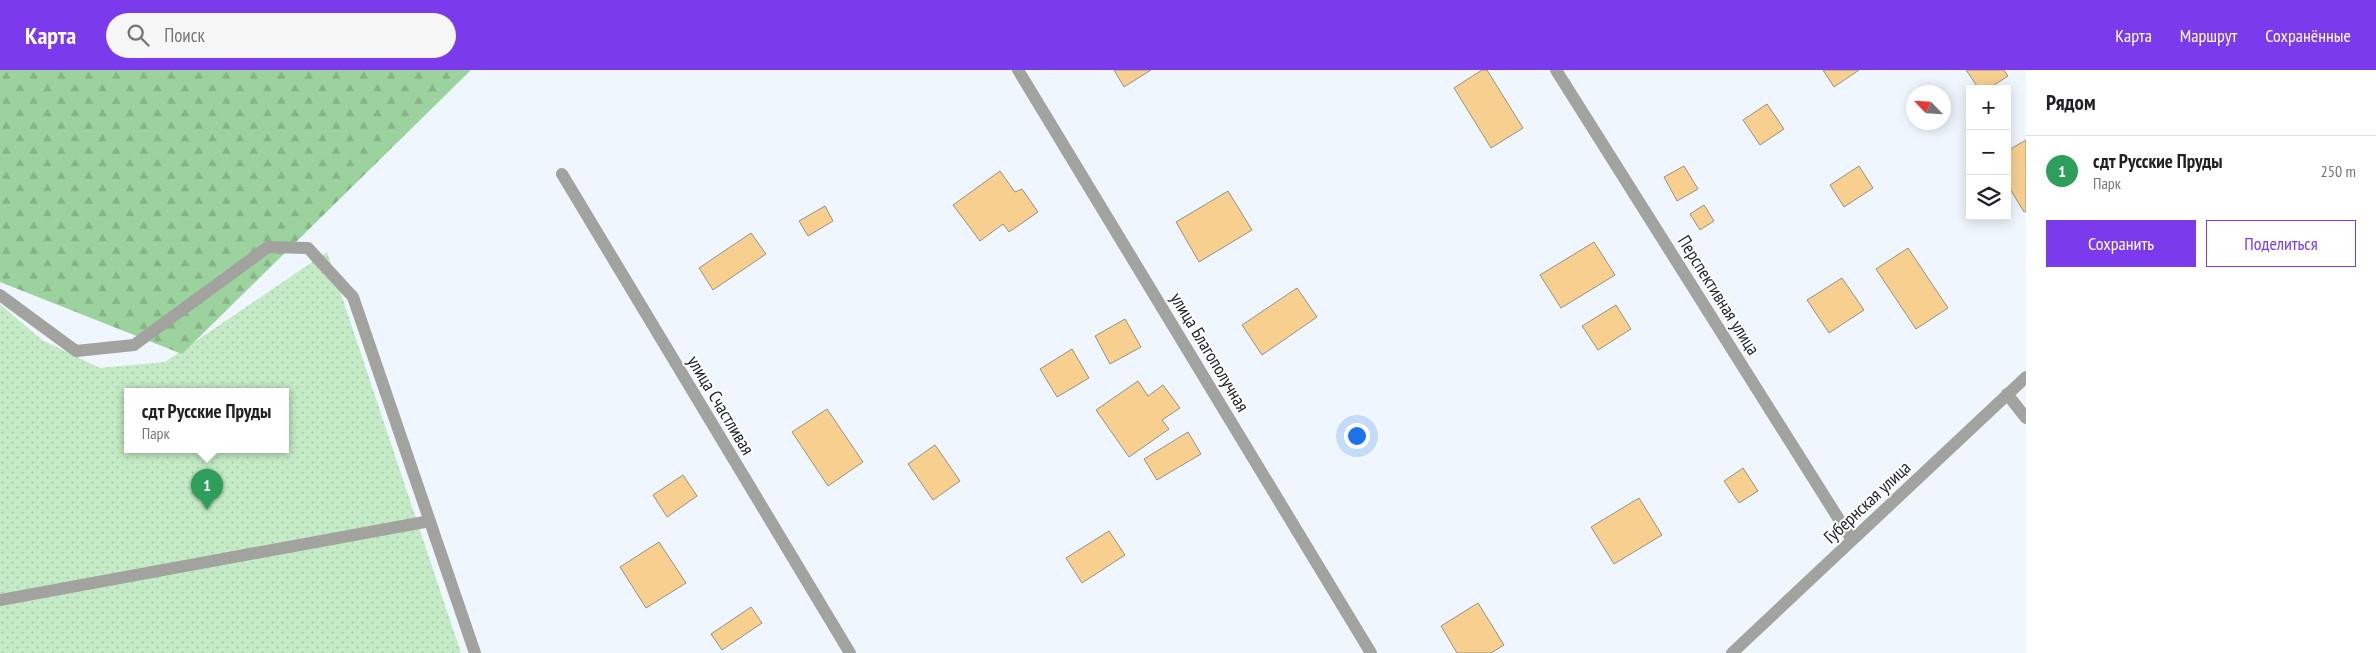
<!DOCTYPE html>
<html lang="ru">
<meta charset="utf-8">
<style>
body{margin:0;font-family:"PT Sans Narrow",sans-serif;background:#f6f6f6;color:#202124}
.controls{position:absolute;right:15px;top:15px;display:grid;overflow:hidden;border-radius:0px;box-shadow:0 2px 12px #0003}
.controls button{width:45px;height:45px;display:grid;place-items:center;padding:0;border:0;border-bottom:1px solid #e0e0e0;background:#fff;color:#202124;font:25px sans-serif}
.compass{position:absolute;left:1906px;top:15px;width:45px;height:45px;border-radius:50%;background:#fff;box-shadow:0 2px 12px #0003;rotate:295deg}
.you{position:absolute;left:1356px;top:365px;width:18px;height:18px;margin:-12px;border:4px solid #fff;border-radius:50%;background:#1a73e8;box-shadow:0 0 0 8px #1a73e833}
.badge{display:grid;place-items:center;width:32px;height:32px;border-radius:50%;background:#7c3aed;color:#fff;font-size:16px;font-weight:700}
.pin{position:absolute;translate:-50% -41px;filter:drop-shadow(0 1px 2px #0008)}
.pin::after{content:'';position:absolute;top:26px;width:18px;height:15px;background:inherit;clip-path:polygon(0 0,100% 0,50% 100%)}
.popup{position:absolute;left:124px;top:318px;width:165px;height:65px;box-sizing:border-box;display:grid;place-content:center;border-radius:0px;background:#fff;filter:drop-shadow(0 1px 4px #0005);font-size:16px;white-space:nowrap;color:#757577}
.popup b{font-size:19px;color:#202124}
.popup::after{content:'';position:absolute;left:50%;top:100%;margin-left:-10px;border:10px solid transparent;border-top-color:#fff}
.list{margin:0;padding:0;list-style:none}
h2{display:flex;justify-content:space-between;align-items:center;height:65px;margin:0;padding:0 20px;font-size:21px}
h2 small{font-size:16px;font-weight:400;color:#757577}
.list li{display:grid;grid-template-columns:32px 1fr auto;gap:15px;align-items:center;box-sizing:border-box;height:70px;padding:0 20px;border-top:1px solid #e0e0e0}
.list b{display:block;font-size:19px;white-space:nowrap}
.list p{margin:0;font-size:16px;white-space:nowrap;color:#757577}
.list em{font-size:16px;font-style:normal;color:#757577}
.actions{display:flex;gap:10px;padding:15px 20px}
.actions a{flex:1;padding:11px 0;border:1px solid #7c3aed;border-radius:0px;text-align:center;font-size:18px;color:#7c3aed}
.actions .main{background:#7c3aed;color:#fff}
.icon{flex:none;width:28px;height:28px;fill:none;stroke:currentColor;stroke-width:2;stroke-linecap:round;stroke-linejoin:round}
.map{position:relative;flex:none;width:2026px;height:583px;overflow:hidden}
header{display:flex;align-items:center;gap:30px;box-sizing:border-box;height:70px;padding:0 25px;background:#7c3aed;color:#fff}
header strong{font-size:24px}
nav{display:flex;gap:28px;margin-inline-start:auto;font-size:18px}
.search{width:350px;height:45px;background:#f6f6f6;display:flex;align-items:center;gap:12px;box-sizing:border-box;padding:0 18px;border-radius:28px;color:#757577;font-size:19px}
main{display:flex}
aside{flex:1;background:#fff}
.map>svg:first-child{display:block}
.green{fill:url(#green-dots);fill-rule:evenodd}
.forest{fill:url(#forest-firs)}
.building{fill:#f7d090;stroke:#959088}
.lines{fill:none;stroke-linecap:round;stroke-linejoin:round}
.service{stroke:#a2a29e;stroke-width:12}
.minor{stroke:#a2a29e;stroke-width:12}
.labels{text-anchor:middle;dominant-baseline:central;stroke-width:4;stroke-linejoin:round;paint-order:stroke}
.street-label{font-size:18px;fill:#212326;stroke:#fff}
</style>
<header>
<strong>Карта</strong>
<div class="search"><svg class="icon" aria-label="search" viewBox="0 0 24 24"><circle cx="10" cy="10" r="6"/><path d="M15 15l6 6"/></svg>Поиск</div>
<nav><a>Карта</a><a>Маршрут</a><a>Сохранённые</a></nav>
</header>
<main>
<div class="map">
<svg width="2026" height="583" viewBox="0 0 2026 583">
<defs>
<pattern id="green-dots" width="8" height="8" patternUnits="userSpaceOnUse" patternTransform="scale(1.25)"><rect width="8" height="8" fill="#c4ebc5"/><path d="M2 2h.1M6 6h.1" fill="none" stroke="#a8c9a9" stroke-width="1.8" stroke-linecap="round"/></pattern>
<pattern id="forest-firs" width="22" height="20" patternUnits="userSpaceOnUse" patternTransform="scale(1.25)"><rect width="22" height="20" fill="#9cd29e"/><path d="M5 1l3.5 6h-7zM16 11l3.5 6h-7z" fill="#86b488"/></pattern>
</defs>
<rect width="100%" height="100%" fill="#eff6fe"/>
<path class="green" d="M327,182L461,583H0V234L42,270L100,298L165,292ZM128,321H286V379H128Z"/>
<path class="forest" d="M0,0H471L182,284L0,212Z"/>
<path class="building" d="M1114,0H1151L1124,17Z
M1482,0H1487L1523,58L1491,78L1454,18Z
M1823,0H1859L1834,17Z
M1966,0H2004L2008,6L1988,19H1979Z
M1767,34L1784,59L1760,75L1743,50Z
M2026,70V141L2024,142L2007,114V81Z
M1684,96L1698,119L1677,131L1664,107Z
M1859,96L1873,118L1844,137L1830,115Z
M1000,101L1015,122L1022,119L1038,142L1009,162L1003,154L980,171L953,135Z
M1228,121L1252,160L1199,192L1176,152Z
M1704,135L1714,151L1700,160L1690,144Z
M825,136L833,151L808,166L799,151Z
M751,163L766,184L713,220L699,198Z
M1594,172L1615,205L1561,238L1540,205Z
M1908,178L1948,238L1916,259L1876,199Z
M1842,208L1864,240L1829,263L1807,230Z
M1297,218L1317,247L1262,285L1242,255Z
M1616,235L1631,259L1598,280L1582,256Z
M1125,249L1141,277L1110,294L1095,266Z
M1072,279L1089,308L1057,327L1040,299Z
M1138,311L1148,326L1163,315L1180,338L1162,350L1169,359L1129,387L1096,340Z
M827,339L863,392L828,416L792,362Z
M1188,362L1201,384L1157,410L1144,389Z
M935,375L960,411L933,430L908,394Z
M1743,398L1758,421L1739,433L1724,411Z
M683,405L697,426L667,447L653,425Z
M1639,428L1662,465L1614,494L1591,457Z
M1109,461L1125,485L1082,513L1066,488Z
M659,472L686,513L646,538L620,497Z
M1478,533L1504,575L1491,583H1457L1441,556Z
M751,537L762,553L722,580L711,564Z"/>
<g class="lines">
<path class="service" d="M0,225L76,281L134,275L268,177L308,178L353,227L475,583
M0,530L430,451"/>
<path class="minor" d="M1018,0L1371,583
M1556,0L1852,470
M562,104L850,583
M2007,324L2026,348
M1732,583L2026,307"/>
</g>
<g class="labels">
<g class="street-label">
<text transform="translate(1719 225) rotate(58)">Перспективная улица</text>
<text transform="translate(1210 282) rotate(59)">улица Благополучная</text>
<text transform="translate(721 335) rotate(59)">улица Счастливая</text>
<text transform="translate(1867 432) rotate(-43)">Губернская улица</text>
</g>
</g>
</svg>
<div class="controls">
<button>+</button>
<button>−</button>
<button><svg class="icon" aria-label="layers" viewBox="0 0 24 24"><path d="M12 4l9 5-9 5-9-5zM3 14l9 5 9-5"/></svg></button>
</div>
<svg class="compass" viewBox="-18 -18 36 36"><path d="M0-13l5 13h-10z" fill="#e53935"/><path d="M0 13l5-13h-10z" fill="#757577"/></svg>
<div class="you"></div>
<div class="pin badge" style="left:207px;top:440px;background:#2e9e5b">1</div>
<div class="popup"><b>сдт Русские Пруды</b>Парк</div>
</div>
<aside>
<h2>Рядом<small></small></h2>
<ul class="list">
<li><span class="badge" style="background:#2e9e5b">1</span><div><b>сдт Русские Пруды</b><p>Парк</p></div><em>250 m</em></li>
</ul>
<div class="actions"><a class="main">Сохранить</a><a>Поделиться</a></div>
</aside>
</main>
